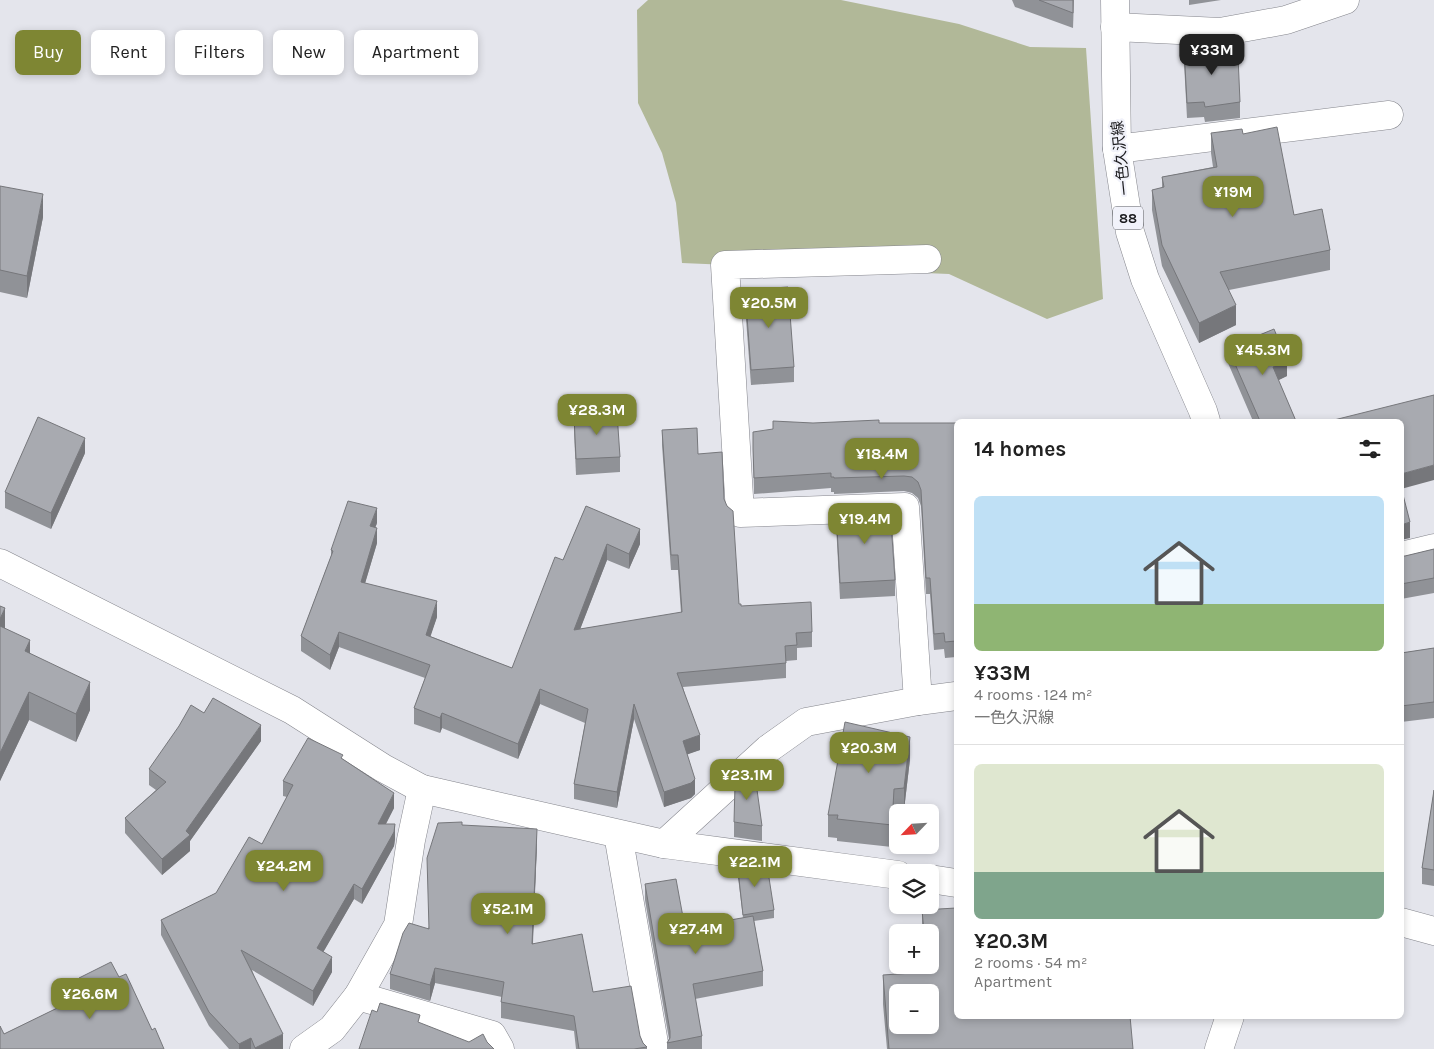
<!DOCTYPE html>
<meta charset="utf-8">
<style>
:root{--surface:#fff;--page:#f2f2f2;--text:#222;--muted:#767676;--line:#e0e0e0;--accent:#7e8633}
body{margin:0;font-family:Karla,"Noto Sans JP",sans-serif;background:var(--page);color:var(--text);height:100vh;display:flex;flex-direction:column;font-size:19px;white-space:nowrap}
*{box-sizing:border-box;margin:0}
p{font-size:16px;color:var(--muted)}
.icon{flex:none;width:28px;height:28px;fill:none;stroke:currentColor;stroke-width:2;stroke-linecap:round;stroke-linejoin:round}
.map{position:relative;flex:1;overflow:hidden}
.details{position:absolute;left:954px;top:419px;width:450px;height:600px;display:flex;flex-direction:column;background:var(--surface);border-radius:8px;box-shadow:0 2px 8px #0003}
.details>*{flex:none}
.banner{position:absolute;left:15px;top:30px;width:475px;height:45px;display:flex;gap:10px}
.needle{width:32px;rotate:245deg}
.buttons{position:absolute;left:889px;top:804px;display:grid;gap:10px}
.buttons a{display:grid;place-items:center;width:50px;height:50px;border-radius:8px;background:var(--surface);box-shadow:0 2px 8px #0003;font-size:25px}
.price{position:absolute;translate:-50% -42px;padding:0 11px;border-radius:10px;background:var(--accent);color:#fff;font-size:16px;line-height:32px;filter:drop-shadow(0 1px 2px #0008)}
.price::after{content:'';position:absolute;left:50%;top:30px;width:15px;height:11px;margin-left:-8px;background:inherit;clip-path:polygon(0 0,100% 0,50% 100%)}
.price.active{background:#222;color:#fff}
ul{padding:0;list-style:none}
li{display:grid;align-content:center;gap:10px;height:265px;padding:0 20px}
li+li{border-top:1px solid var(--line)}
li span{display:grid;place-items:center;height:155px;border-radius:8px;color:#555}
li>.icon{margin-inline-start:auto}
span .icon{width:90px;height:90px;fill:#fffc;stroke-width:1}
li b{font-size:21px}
h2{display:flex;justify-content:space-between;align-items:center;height:60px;padding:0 20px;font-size:21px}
.pill{padding:0 18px;border-radius:8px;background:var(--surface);box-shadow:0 2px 8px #0003;font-size:18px;line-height:45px}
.pill.active{background:var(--accent);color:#fff}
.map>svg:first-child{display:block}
.green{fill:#b1b898}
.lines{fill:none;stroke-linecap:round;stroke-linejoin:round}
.minor-casing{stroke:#84858c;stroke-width:29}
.major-casing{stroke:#84858c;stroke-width:29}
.minor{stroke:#fff;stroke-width:28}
.major{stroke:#fff;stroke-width:28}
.wall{fill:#909297}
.shaded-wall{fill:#76777b}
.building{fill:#a8aab0;stroke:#76777b;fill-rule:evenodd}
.labels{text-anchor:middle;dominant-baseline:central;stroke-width:4.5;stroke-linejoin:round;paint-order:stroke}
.shield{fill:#f1f2fa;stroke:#5b5c60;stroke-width:1}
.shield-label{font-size:14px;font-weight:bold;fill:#1b1b1e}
.street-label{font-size:15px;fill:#1b1b1e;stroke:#f1f2fa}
</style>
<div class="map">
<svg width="1434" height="1049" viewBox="0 0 1434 1049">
<rect width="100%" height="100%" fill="#e4e5ec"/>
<path class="green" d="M648 0H841L959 24 1030 47 1086 48 1103 299 1047 319 949 274 682 263 676 203 662 153 638 103 637 10Z"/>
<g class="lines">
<defs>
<g id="minor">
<path d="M1115 27 1220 32 1286 20 1345 0"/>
<path d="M1117 149 1389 115"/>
<path d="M1401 556 1434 548"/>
<path d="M0 563 292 710 383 768 422 789 664 844 898 875"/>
<path d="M918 701 905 507 740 513 725 265 927 259"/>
<path d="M618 834 655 1049"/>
<path d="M664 844 768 749 806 722 918 701 956 696"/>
<path d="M930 879 956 883"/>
<path d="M1401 922 1434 931"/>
<path d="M358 996 492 1035 500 1049"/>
<path d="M304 1049 332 1029 358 996 398 925 411 840 422 789"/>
</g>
<g id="major">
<path d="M1115 0 1117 149 1130 232 1145 279 1203 411 1206 421"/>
<path d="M1219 1049 1230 1016"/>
</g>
</defs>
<use href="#minor" class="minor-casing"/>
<use href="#major" class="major-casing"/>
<use href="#minor" class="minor"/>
<use href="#major" class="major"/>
</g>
<g class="wall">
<path d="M1012 0H1074L1073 28 1015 7Z"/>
<path d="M1189 0H1221L1189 5Z"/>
<path d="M1184 48 1230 56 1240 102V118L1205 122 1204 117 1187 118 1184 63Z"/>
<path d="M1211 133 1243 134 1294 215 1330 250V270L1229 290 1236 325 1199 343 1162 266 1152 210V190L1162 188V177L1213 167 1211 153Z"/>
<path d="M0 186 43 217 27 298 0 292Z"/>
<path d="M745 290 794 367V382L751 385 745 306Z"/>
<path d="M1228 348 1287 376 1278 380 1296 421H1253L1228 363Z"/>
<path d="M574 416 620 457V472L576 475 574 432Z"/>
<path d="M813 423H956V657L945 658 944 649 934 650 930 594H926L921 506 918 498 912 493 904 491 834 494V492H831V488L754 494 753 449Z"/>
<path d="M662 430 698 454 724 499 739 604 741 606 812 632V647L797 648V660L786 661V678L683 687 700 750 687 754 695 794 691 798 664 807 634 719 617 808 574 799V784L585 723 540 704 518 759 442 728 440 733 414 724V708L425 678 339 647 330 670 301 651V636L331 556V550L377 523 375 528 377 543 365 583 437 617 430 636 512 668 563 560 586 506 640 544 629 569 607 560 580 629 681 613 678 570H671L662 445Z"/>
<path d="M85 453 51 529 5 508V492Z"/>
<path d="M836 510 895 580V596L840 599 836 525Z"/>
<path d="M1434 549V593L1401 599V556H1405Z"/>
<path d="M0 606 5 629 90 710 76 742 29 720 0 781Z"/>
<path d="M1434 648V718L1401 722V653Z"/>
<path d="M204 713 261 741 190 841V851L162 875 125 833V818L156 790 149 785V769Z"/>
<path d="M343 759 394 808 386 824 395 839 394 846 362 904 354 899 323 952 332 972 313 1006 252 970 283 1049H229L209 1026 161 935V920L216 893 262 844 287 797 283 796V781Z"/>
<path d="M910 759 904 810 894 812 892 847 837 841V838L828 837V815Z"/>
<path d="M1434 790V886L1422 884V868Z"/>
<path d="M734 822 762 826V841L734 837Z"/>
<path d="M462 825 537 844 533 943 593 992 640 1036 643 1043 647 1047V1049H576L574 1031 501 1018V1002L502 997 435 983 430 1001 390 989V974L428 929Z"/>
<path d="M737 861 774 910V918L754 921 763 971V986L695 999 702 1036V1049H667V1043L669 1039 645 900V884L685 928 743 918 737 869Z"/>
<path d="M922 910 1133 1049H887L883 1004V975L925 972 924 965H930V932H922Z"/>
<path d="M119 977 152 1030 4 1034 80 997 79 994V978Z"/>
</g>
<g class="shaded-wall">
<path d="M43 194V217L27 298V276Z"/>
<path d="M1236 305V325L1199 343V323Z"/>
<path d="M1287 361V376L1273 383V367Z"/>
<path d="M85 438V453L51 529V513Z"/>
<path d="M1434 465V480L1401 489V474Z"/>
<path d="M377 508V523L370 541V526Z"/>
<path d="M1410 522V538L1401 540V525Z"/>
<path d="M377 528V543L361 597V582Z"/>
<path d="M640 529V544L629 569V554Z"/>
<path d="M607 544V560L574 645V630Z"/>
<path d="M437 601V617L426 650V635Z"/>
<path d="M5 608V636L0 647V619Z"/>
<path d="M339 632V647L330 670V655Z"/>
<path d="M30 640V669L25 651Z"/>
<path d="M90 682V710L76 742V714Z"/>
<path d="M540 689V704L518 759V744Z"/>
<path d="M29 692V720L0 781V753Z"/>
<path d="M634 704V719L617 808V792Z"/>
<path d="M442 713V728L440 733V718Z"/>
<path d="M261 725V741L190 841V851L162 875V859L186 831Z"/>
<path d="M700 735V750L683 756V741Z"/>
<path d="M910 737V759L904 810V788Z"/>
<path d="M695 779V794L691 798 664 807V792Z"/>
<path d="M894 789V812L892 847V825Z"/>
<path d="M394 793V808L378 839V824Z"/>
<path d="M395 824V839L394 846 362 904V889Z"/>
<path d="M537 829V844L532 959V944Z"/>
<path d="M354 884V899L317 963V948Z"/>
<path d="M332 957V972L313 1006V991Z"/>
<path d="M435 968V983L430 1001V985Z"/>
<path d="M283 1034V1049H255V1048Z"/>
<path d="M251 1038V1049H239V1044Z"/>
</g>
<g class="building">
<path d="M1039 0H1073V13Z"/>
<path d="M1229 45 1230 56H1238L1240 102 1205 107 1204 102 1187 103 1184 48Z"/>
<path d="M1277 127 1294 215 1322 209 1330 250 1220 272 1236 305 1199 323 1162 245 1152 190 1164 187 1162 177 1217 167 1211 133 1242 129 1243 134Z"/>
<path d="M0 186 43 194 27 276 0 270Z"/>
<path d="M788 287 794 367 751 370 745 290Z"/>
<path d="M1274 329 1287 361 1273 367 1296 421H1260L1228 348Z"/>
<path d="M1434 395V465L1401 474V421H1330Z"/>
<path d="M617 413 620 457 576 459 574 416Z"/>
<path d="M38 417 85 438 51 513 5 492Z"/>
<path d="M879 420V423H956V641L945 642 944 633 934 634 930 578H926L921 490 918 482 912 477 904 476 834 478V477H831V473L754 478 753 449V432L773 429V421L813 423Z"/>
<path d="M697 428 698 454 722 452 724 499 727 506 733 511 739 604H741V606L811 602 812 632 796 633 797 645 785 646 786 663 677 673 700 735 683 741 695 779 691 783 664 792 634 704 617 792 574 784 588 709 540 689 518 744 442 713 440 718 414 708 430 665 339 632 330 655 301 636 333 551 331 550 348 501 377 508 370 526 377 528 361 582 437 601 426 635 512 668 555 557 563 560 586 506 640 529 629 554 607 544 574 630 682 612 678 555H671L662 430Z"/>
<path d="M1401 487 1410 522 1401 525Z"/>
<path d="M890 508 895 580 840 583 836 510Z"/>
<path d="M1434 549V578L1401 584V556H1405Z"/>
<path d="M0 606 5 608 0 619Z"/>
<path d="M0 626 30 640 25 651 90 682 76 714 29 692 0 753Z"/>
<path d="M1434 648V702L1401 706V653Z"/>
<path d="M213 698 261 725 186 831 190 835 162 859 125 818 166 782 149 769 179 726 191 705 204 713Z"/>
<path d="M845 722 910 737 904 788 894 789 892 825 837 819 838 815H828Z"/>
<path d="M308 738 343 755 341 758 394 793 378 824H395L394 832 362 889 354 884 317 948 332 957 313 991 241 950 283 1034 255 1048 251 1038 239 1044 209 1012 161 920 216 893 249 837 262 844 293 785 283 781Z"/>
<path d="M754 768 762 826 734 822 735 785Z"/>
<path d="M1434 790V870L1422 868Z"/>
<path d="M462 822V825L537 829 532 944 582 934 593 992 631 986 640 1036 643 1043 647 1047 634 1049H579L574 1016 501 1002 504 982 435 968 430 985 390 974 403 933 409 923 429 929 427 858 438 823Z"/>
<path d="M737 861 767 865 774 910 743 915Z"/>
<path d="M676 879 685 928 753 916 763 971 693 984 702 1036 667 1043 670 1038V1031L645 884Z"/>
<path d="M956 908V1016H1130L1133 1049H889L883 975 927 972 926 965H930V932H924L922 910ZM898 992H930V1025H898Z"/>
<path d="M111 962 119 977 126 974 152 1030 155 1028 164 1049H0V1026L4 1034 86 994 79 978Z"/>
<path d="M380 1003 420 1015 418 1022 469 1042 483 1034 487 1042 494 1049H359L372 1010 377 1012Z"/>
</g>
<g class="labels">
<rect class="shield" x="1113" y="206.5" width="30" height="23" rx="4"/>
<g class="shield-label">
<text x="1128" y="218">88</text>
</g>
<g class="street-label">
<text transform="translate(1121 158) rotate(-96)">一色久沢線</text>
</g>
</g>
</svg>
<div class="buttons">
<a><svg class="needle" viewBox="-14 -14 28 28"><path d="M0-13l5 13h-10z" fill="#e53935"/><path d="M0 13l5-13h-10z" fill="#767676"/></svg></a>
<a><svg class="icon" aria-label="layers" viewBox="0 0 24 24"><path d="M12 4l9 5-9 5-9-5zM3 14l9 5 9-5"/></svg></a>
<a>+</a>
<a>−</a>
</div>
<b class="price active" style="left:1212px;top:76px">¥33M</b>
<b class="price" style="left:1233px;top:218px">¥19M</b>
<b class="price" style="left:769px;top:329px">¥20.5M</b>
<b class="price" style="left:1263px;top:376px">¥45.3M</b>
<b class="price" style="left:597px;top:436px">¥28.3M</b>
<b class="price" style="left:882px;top:480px">¥18.4M</b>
<b class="price" style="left:865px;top:545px">¥19.4M</b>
<b class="price" style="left:869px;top:774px">¥20.3M</b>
<b class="price" style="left:747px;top:801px">¥23.1M</b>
<b class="price" style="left:755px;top:888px">¥22.1M</b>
<b class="price" style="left:284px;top:892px">¥24.2M</b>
<b class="price" style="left:508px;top:935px">¥52.1M</b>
<b class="price" style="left:696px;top:955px">¥27.4M</b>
<b class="price" style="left:90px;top:1020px">¥26.6M</b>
<div class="banner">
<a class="pill active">Buy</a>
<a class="pill">Rent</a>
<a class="pill">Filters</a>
<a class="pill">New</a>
<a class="pill">Apartment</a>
</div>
<section class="details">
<h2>14 homes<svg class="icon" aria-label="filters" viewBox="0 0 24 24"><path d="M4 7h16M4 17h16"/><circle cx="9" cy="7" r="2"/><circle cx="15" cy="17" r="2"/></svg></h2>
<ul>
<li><span style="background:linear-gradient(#bfe0f5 70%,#8fb573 0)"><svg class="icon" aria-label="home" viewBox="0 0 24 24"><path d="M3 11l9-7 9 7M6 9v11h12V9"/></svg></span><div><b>¥33M</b><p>4 rooms · 124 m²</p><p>一色久沢線</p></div></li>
<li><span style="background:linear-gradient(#dfe7d0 70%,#7fa58c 0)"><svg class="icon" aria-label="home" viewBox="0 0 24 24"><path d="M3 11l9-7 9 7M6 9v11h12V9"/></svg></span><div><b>¥20.3M</b><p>2 rooms · 54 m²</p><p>Apartment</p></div></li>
</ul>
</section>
</div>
